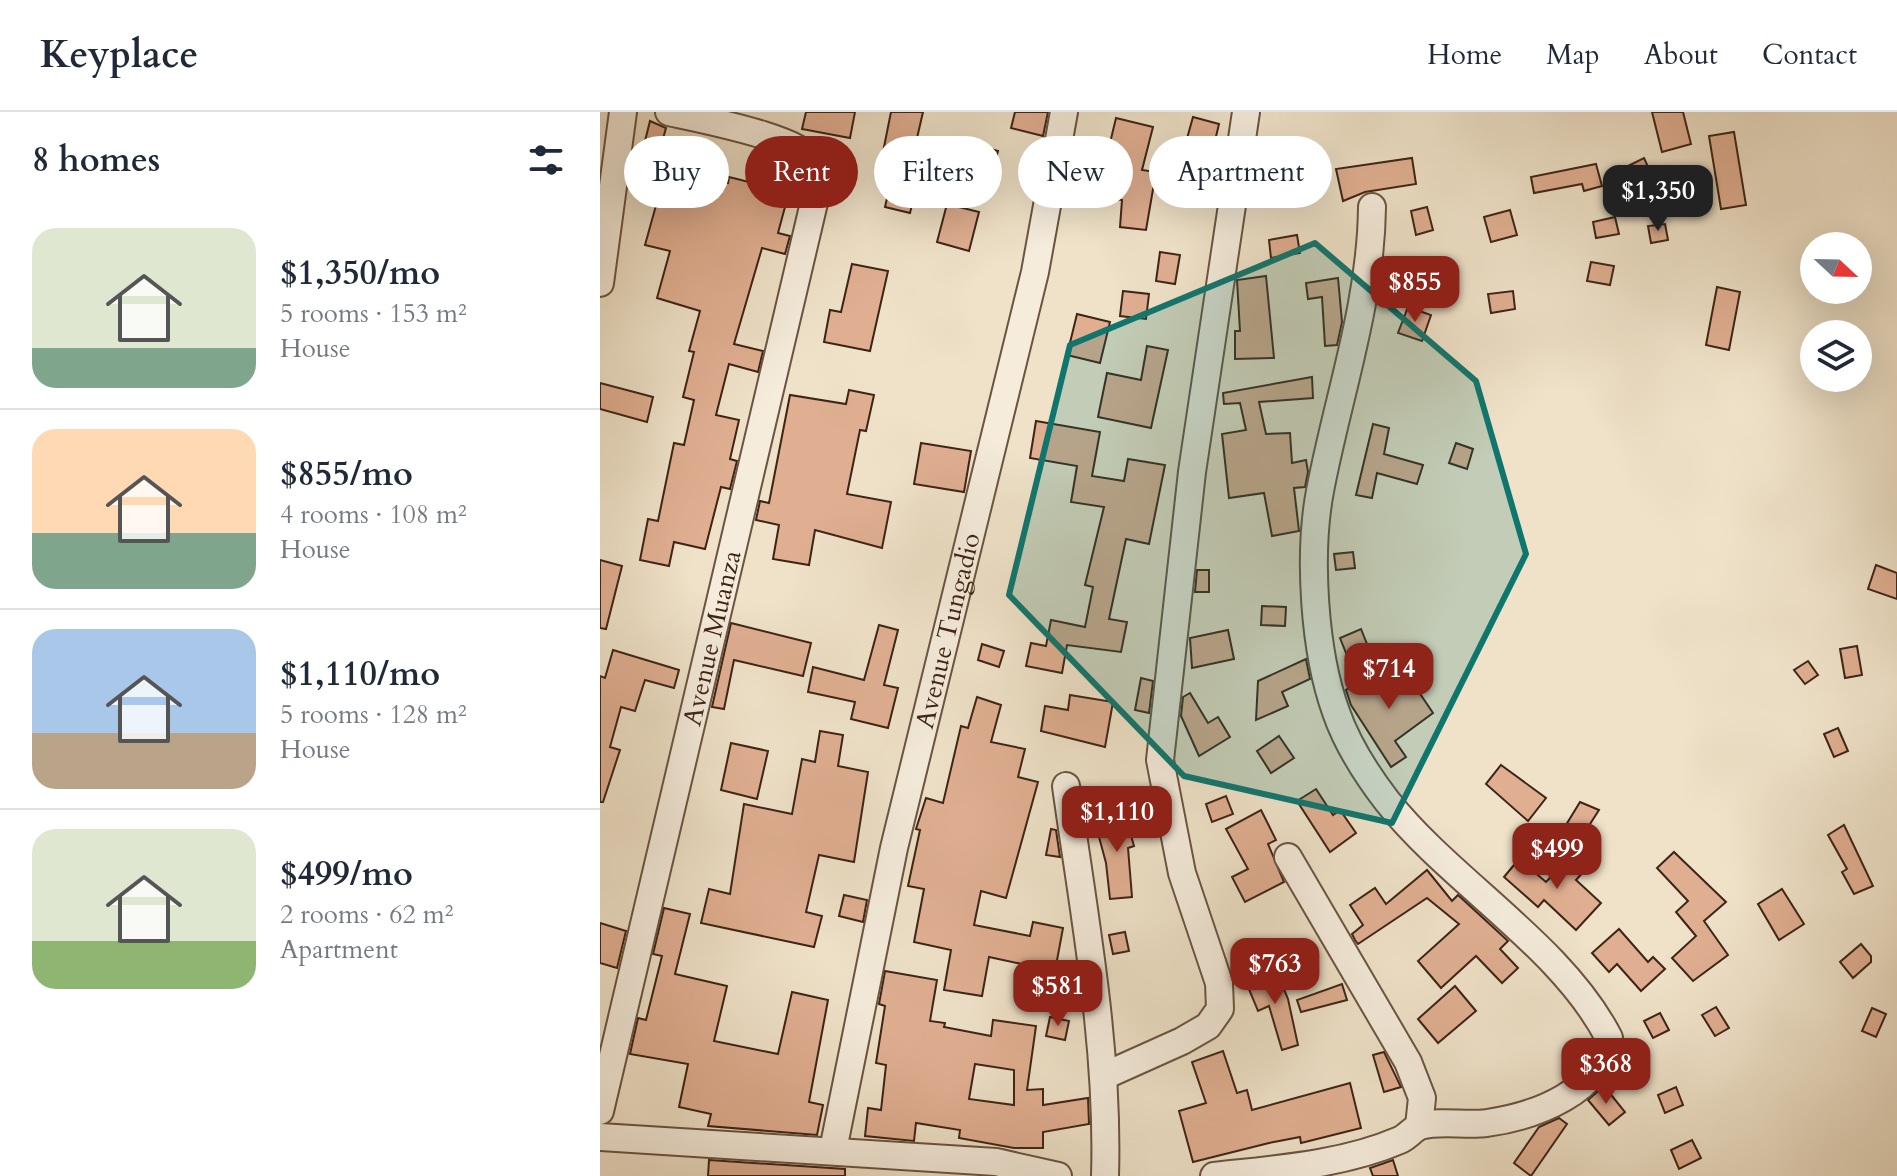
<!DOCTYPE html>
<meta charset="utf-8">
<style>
:root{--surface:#fff;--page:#f6f6f7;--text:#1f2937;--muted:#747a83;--line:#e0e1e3;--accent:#8f2418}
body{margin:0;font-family:Cardo,serif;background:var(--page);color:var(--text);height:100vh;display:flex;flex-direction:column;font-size:30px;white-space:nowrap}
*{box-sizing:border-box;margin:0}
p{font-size:26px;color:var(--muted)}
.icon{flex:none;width:44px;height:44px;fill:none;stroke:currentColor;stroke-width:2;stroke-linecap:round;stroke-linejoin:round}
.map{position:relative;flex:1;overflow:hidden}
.panel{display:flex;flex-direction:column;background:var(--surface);width:600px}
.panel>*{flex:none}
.hud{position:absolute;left:24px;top:24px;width:760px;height:72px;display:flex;gap:16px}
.needle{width:52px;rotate:112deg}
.tools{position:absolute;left:1200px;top:120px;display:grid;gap:16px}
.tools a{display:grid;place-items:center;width:72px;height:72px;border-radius:50%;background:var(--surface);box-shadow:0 8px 32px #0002;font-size:40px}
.price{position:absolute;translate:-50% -68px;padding:0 18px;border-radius:16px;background:var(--accent);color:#fff;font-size:26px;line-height:52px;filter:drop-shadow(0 2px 4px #0008)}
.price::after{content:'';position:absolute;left:50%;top:48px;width:24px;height:18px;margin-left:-12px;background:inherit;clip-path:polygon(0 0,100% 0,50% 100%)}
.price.current{background:#222;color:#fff}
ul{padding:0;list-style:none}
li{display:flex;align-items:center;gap:24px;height:200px;padding:0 32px}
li+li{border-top:2px solid var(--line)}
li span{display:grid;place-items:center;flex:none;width:224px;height:160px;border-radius:24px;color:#555}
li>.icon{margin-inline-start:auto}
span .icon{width:96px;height:96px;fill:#fffc;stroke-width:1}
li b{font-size:34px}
h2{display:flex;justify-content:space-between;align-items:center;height:96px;padding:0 32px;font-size:34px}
.chip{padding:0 28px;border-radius:36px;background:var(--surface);box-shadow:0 8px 32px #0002;font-size:28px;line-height:72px}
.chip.current{background:var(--accent);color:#fff}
header{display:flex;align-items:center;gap:48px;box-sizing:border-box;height:112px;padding:0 40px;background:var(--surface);border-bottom:2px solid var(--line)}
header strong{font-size:38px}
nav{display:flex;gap:44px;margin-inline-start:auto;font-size:28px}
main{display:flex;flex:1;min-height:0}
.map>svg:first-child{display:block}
.building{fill:#e0af92;stroke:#3d2415;stroke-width:2;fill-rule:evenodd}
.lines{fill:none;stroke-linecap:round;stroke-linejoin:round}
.minor-casing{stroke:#6a5442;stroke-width:30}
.minor{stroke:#f5ecdc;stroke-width:26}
.marked{fill:#0f766e;fill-opacity:0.2;stroke:#0f766e;stroke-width:6;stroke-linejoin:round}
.labels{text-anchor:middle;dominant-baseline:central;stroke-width:6;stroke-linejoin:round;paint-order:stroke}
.street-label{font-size:26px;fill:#3d2415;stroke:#f5ecdc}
</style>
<header>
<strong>Keyplace</strong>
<nav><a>Home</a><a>Map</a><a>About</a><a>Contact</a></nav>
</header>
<main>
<section class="panel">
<h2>8 homes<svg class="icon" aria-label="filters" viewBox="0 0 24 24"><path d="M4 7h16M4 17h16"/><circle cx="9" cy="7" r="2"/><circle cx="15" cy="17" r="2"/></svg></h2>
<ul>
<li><span style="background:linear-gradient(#dfe7d0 75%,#7fa58c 0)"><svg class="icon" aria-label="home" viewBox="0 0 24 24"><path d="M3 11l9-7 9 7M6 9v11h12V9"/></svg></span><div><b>$1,350/mo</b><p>5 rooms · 153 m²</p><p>House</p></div></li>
<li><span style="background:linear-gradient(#ffd9b3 65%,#7fa58c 0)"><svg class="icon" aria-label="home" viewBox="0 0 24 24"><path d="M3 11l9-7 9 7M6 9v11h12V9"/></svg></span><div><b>$855/mo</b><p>4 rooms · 108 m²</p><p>House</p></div></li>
<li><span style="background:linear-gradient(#a9c7e8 65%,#b9a48a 0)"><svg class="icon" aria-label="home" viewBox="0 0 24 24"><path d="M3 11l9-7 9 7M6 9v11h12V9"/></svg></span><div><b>$1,110/mo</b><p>5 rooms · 128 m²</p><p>House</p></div></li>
<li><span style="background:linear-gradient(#dfe7d0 70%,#8fb573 0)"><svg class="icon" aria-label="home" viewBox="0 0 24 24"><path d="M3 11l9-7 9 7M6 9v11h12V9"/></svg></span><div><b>$499/mo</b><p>2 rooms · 62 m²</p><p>Apartment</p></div></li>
</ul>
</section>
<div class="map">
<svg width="1297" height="1064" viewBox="0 0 1297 1064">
<rect width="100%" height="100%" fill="#efe2c9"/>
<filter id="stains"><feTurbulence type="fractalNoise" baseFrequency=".0025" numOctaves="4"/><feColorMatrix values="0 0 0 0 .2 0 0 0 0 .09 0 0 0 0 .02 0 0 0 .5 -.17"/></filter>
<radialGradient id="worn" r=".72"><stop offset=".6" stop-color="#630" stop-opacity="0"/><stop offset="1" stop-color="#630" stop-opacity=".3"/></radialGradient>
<g class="building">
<path d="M206 0H255L250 26 202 17Z"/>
<path d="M291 0H323L306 74 316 76 310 101 285 95 297 43 283 40Z"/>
<path d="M415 0H448L443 24 411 16Z"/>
<path d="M1052 0H1083L1091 32 1062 40Z"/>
<path d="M593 5 619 12 613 37 586 30Z"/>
<path d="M516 6 553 15 542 58 556 60 546 118 520 115 522 88 491 84 495 51 505 52Z"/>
<path d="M50 9 66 16 59 41 43 37Z"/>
<path d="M1134 20 1146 93 1121 97 1109 24Z"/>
<path d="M376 33 398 39 392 61 370 55Z"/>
<path d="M812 46 816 72 765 80 743 89 736 57Z"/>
<path d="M1044 46 1053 66 1038 74 1028 54Z"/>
<path d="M996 52 1002 74 984 79 982 72 934 81 931 65Z"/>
<path d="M67 54 128 71 129 65 189 80 178 121 190 124 185 142 162 136 134 232 163 239 158 260 129 252 116 303 139 308 130 347 137 349 130 377 121 375 105 437 74 430 69 454 40 448 48 407 58 409 74 331 84 333 94 288 83 285 94 240 89 239 100 199 57 186 70 139 45 133Z"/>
<path d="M702 54 704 71 685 73 683 57Z"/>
<path d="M347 92 379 100 369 139 337 130Z"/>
<path d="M827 95 833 118 816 123 811 99Z"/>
<path d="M910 98 917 123 891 130 884 105Z"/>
<path d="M1015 105 1019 122 996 126 993 110Z"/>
<path d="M1065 112 1068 128 1051 131 1048 114Z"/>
<path d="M697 123 700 141 671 146 669 128Z"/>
<path d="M560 140 580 143 575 172 556 169Z"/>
<path d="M991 150 1014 154 1010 173 987 169Z"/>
<path d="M252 152 288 159 270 239 224 230 230 198 241 200Z"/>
<path d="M666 164 674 246 635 247V219H640L637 168Z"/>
<path d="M738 166 742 210 737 233 725 234 722 185 708 187 706 171Z"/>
<path d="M1117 175 1140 180 1129 238 1106 233Z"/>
<path d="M523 179 549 182 546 207 520 204Z"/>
<path d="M913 179 915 197 891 201 888 182Z"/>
<path d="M808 195 831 203 822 229 798 221Z"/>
<path d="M477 202 510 210 500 251 467 243Z"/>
<path d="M547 234 568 238 551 316 498 305 507 261 541 268Z"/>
<path d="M712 265 713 286 659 290 666 322 690 321 692 351 706 348 708 360 705 375 694 376 699 419 672 424 664 381 629 386 622 322 646 318 640 291 624 292 623 281Z"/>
<path d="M0 271 53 285 47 310 0 297Z"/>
<path d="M249 278 274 283 266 319 260 318 247 382 291 390 282 436 215 418 209 453 173 447 179 413 156 408 160 389 169 391 190 283 246 292Z"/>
<path d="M436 309 500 320 492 364 524 369 528 347 565 353 549 432 526 427 509 507 527 510 521 540 467 533 462 561 426 554 431 531 446 534 451 508 485 515 493 475 485 473 504 395 471 390 477 354 430 346Z"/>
<path d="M773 312 789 316 784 342 823 353 817 372 777 361 772 386 756 383Z"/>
<path d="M321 331 371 339 364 380 314 372Z"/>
<path d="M856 331 873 337 867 357 849 351Z"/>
<path d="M753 440 755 456 736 458 734 442Z"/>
<path d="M0 448 22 454 6 517 0 516Z"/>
<path d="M1276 453 1297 461V487L1268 477Z"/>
<path d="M597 458H609V480H595Z"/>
<path d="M662 494 686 495 685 514 661 513Z"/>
<path d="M131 511 211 531 203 564 134 548 124 597 112 595Z"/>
<path d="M279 513 298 518 284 573 298 576 288 616 251 607 255 590 208 580 213 555 264 568Z"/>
<path d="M761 517 769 537 748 546 740 526Z"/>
<path d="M628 518 634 547 592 556 590 526Z"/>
<path d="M382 532 404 539 399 555 378 548Z"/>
<path d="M1257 534 1262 563 1245 566 1240 537Z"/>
<path d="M13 538 79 558 74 576 45 568 35 599 21 595 10 635 20 638 3 690H0V564L5 566Z"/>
<path d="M706 547 710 567 682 580 688 594 656 608 658 569Z"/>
<path d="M1208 549 1218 563 1205 572 1194 558Z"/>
<path d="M802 555 833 601 795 629 806 645 791 655 751 593 746 578 761 567 769 577Z"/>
<path d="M541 566 553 569 549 601 535 598Z"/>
<path d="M590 581 608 611 618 605 630 625 599 644 581 604 583 585Z"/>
<path d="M470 583 513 590 505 635 441 619 445 594 468 598Z"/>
<path d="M377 585 401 593 391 630 425 637 418 665 438 670 406 786 381 779 374 813 430 824 433 810 463 816 455 859 389 845 382 884 344 878 351 838 314 830 324 777 308 774 320 718 316 717 326 686 343 691 361 614 368 616Z"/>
<path d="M1238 616 1248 639 1234 645 1224 622Z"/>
<path d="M220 619 243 623 238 654 268 660 254 750 219 743 206 800 222 804 214 835 101 811 109 777 130 782 144 692 192 702 202 647 215 650Z"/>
<path d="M679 624 694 646 671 661 657 639Z"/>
<path d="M131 631 168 639 157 687 121 678Z"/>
<path d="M901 653 946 686 928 709 886 672Z"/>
<path d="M716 677 733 703 740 698 756 721 730 740 697 689Z"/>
<path d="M626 684 633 702 612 710 606 692Z"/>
<path d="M980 690 999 698 983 723 966 713Z"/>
<path d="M661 698 676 728 668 732 684 770 645 790 632 765 648 757 626 717Z"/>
<path d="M525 702 534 734 528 736 532 785 510 787 506 751 495 710Z"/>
<path d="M1244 713 1273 774 1254 782 1242 760 1247 757 1228 723Z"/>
<path d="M451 717 456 718 460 745 446 743Z"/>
<path d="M1074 740 1126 790 1104 809 1128 843 1093 869 1072 846 1096 824 1076 800 1088 789 1057 756Z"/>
<path d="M970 745 985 758 976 768 1001 791 976 818 944 788 938 795 904 765 919 747 946 770Z"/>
<path d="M827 758 852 789 858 783 908 829 900 837 918 856 902 871 876 844 841 876 818 849 859 812 827 786 758 832 755 828 752 822 763 813 750 793 775 776 786 792Z"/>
<path d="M1182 777 1204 812 1179 828 1158 792Z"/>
<path d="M244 783 267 788 263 810 239 804Z"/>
<path d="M64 796 90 802 75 862 127 874 114 929 178 942 192 880 228 888 209 990 223 993 217 1023 108 1014 111 1002 79 995 88 952 30 942 38 906 46 908 62 844 53 842Z"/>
<path d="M0 811 26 819 17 856 0 851Z"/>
<path d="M1019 817 1048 850 1053 845 1065 857 1041 879 1017 852 1009 860 992 841Z"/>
<path d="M525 820 529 839 513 842 509 823Z"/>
<path d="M1261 832 1271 844V850L1253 866 1240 850Z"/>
<path d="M676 858 688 887 698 933 682 938 669 894 658 899 646 870Z"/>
<path d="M285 859 337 868 330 909 345 911 344 915 391 924 393 908 436 914 427 978 443 977V993L488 986 489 1012 443 1020V1036H414L359 1026 360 1018 316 1011 314 1029 265 1024 268 996 281 998 286 953 276 951 285 894 279 892ZM375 952 414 958V993L369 987Z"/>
<path d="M742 872 747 888 701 900 697 888Z"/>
<path d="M855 874 876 899 838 931 818 907Z"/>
<path d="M1116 895 1129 916 1115 924 1102 903Z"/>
<path d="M1272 896 1286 902 1276 925 1262 919Z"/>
<path d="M1060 901 1069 918 1053 926 1044 909Z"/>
<path d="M450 905 469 909 465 928 446 924Z"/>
<path d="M623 939 637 981 647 978 652 998 750 971 761 1016 701 1031 700 1025 669 1031 593 1050 579 999 606 991 592 950Z"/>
<path d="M784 940 801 975 784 980 773 943Z"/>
<path d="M1004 974 1025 1000 1009 1013 988 988Z"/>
<path d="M1076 975 1083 993 1065 1001 1058 983Z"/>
<path d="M959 1006 967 1012 931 1064 914 1051 939 1015Z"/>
<path d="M1092 1028 1101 1046 1079 1057 1071 1038Z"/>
<path d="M109 1048 245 1057V1064H108Z"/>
<path d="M793 1048 798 1064H773L770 1056Z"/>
</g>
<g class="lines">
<defs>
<g id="minor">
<path d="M0 171 23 0"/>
<path d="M466 674C484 804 509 933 505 1064"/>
<path d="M688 745 808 950 822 986 819 1014"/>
<path d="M504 964 582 929 608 914 620 897 619 871 582 761 560 648 592 360 646 0"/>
<path id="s1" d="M0 999 217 78C217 71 219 60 216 53 206 26 98 7 69 0"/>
<path d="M0 1025 396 1050 458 1064"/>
<path id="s2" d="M233 1038 294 736 435 160 464 0"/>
<path d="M614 1064C676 1057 742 1053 800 1028 807 1025 813 1017 820 1014 840 1008 866 1014 887 1011 936 1004 1001 980 1009 926 962 834 851 770 787 689 767 663 747 632 736 600 714 539 708 443 720 379 738 284 771 193 772 95"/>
</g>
</defs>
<use href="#minor" class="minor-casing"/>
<use href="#minor" class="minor"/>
</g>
<path class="marked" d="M715 131 876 269 926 442 792 711 584 664 409 483 470 233Z"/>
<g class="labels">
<g class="street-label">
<text stroke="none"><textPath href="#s2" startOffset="532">Avenue Tungadio</textPath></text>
<text stroke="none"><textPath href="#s1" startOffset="486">Avenue Muanza</textPath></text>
</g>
</g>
<rect width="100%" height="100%" filter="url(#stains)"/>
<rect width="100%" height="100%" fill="url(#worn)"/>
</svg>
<div class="tools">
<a><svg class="needle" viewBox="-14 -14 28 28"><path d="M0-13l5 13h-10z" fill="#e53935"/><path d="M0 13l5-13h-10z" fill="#747a83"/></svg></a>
<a><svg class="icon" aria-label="layers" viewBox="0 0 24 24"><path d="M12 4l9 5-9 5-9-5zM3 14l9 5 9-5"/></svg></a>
</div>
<b class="price current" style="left:1058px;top:121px">$1,350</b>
<b class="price" style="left:815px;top:212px">$855</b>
<b class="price" style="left:789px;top:599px">$714</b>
<b class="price" style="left:517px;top:742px">$1,110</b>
<b class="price" style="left:957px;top:779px">$499</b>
<b class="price" style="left:675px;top:894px">$763</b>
<b class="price" style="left:458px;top:916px">$581</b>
<b class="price" style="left:1006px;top:994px">$368</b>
<div class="hud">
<a class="chip">Buy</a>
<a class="chip current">Rent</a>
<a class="chip">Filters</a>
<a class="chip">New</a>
<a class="chip">Apartment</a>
</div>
</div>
</main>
